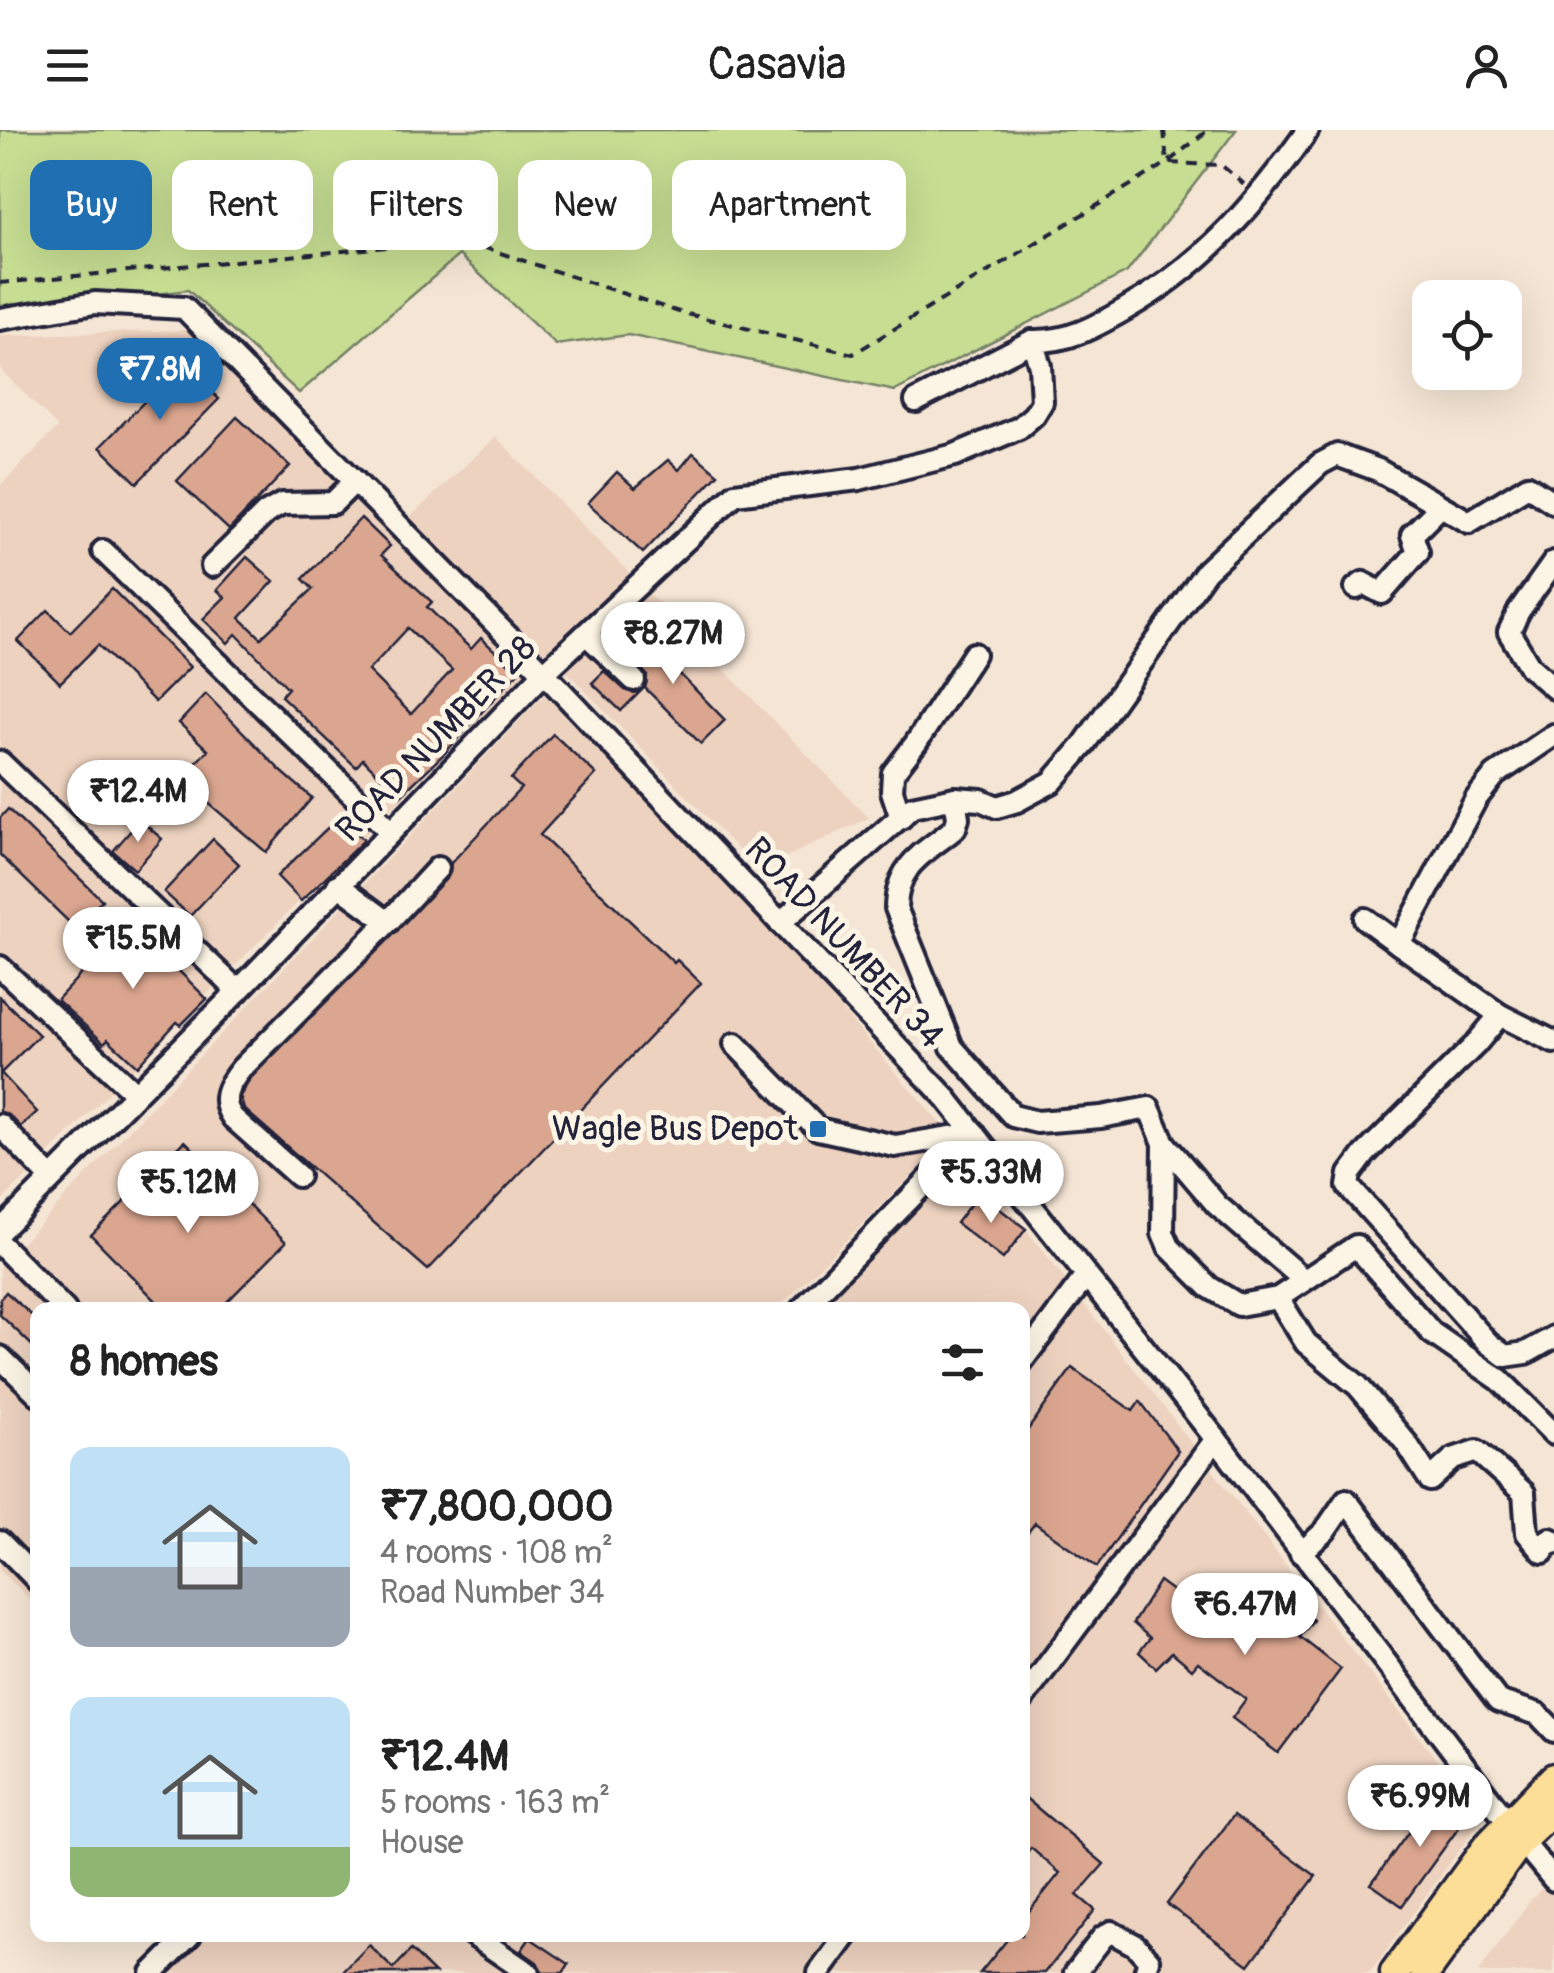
<!DOCTYPE html>
<meta charset="utf-8">
<style>
:root{--surface:#fff;--page:#f2f2f2;--text:#222;--muted:#767676;--accent:#1f6fb2}
body{margin:0;font-family:Pangolin,sans-serif;background:var(--page);color:var(--text);height:100vh;display:flex;flex-direction:column;font-size:38px;white-space:nowrap}
*{box-sizing:border-box;margin:0}
p{font-size:32px;color:var(--muted)}
.icon{flex:none;width:55px;height:55px;fill:none;stroke:currentColor;stroke-width:2;stroke-linecap:round;stroke-linejoin:round}
.map{position:relative;flex:1;overflow:hidden}
.panel{position:absolute;left:30px;top:1172px;width:1000px;height:640px;display:flex;flex-direction:column;background:var(--surface);border-radius:20px;box-shadow:0 10px 40px #0002}
.panel>*{flex:none}
.banner{position:absolute;left:30px;top:30px;width:1000px;height:90px;display:flex;gap:20px}
.controls{position:absolute;left:1412px;top:150px;display:grid;gap:20px}
.controls a{display:grid;place-items:center;width:110px;height:110px;border-radius:20px;background:var(--surface);box-shadow:0 10px 40px #0002;font-size:50px}
.price{position:absolute;translate:-50% -85px;padding:0 22px;border-radius:35px;background:#fff;color:#222;font-size:32px;line-height:65px;filter:drop-shadow(0 2px 5px #0008)}
.price::after{content:'';position:absolute;left:50%;top:60px;width:30px;height:22px;margin-left:-15px;background:inherit;clip-path:polygon(0 0,100% 0,50% 100%)}
.price.current{background:var(--accent);color:#fff}
ul{padding:0;list-style:none}
li{display:flex;align-items:center;gap:30px;height:250px;padding:0 40px}
li span{display:grid;place-items:center;flex:none;width:280px;height:200px;border-radius:20px;color:#555}
li>.icon{margin-inline-start:auto}
span .icon{width:120px;height:120px;fill:#fffc;stroke-width:1}
li b{font-size:42px}
h2{display:flex;justify-content:space-between;align-items:center;height:120px;padding:0 40px;font-size:42px}
.chip{padding:0 35px;border-radius:20px;background:var(--surface);box-shadow:0 10px 40px #0002;font-size:35px;line-height:90px}
.chip.current{background:var(--accent);color:#fff}
header{display:flex;justify-content:space-between;align-items:center;height:130px;padding:0 40px;background:var(--surface);font-size:45px;font-weight:600}
.map>svg:first-child{display:block}
.built{fill:#edd2bf}
.green{fill:#c6dd92;stroke:#748066;stroke-width:2.5}
.building{fill:#dba68f;stroke:#22223b;stroke-width:2.5;fill-rule:evenodd}
.lines{fill:none;stroke-linecap:round;stroke-linejoin:round}
.minor-casing{stroke:#22223b;stroke-width:28}
.major-casing{stroke:#22223b;stroke-width:35}
.path{stroke:#22223b;stroke-width:4;stroke-dasharray:10 8;stroke-linecap:butt}
.minor{stroke:#fcf5e5;stroke-width:20}
.major{stroke:#fdde96;stroke-width:28}
.poi-dot{fill:#1f6fb2;stroke:#fcf5e5;stroke-width:4}
.labels{text-anchor:middle;dominant-baseline:central;stroke-width:10;stroke-linejoin:round;paint-order:stroke}
.street-label{font-size:35px;fill:#22223b;stroke:#fcf5e5}
.poi-label{font-size:35px;fill:#22223b;stroke:#fcf5e5;text-anchor:end}
</style>
<header><svg class="icon" aria-label="menu" viewBox="0 0 24 24"><path d="M4 6h16M4 12h16M4 18h16"/></svg>Casavia<svg class="icon" aria-label="person" viewBox="0 0 24 24"><circle cx="12" cy="8" r="4"/><path d="M4 21q1-7 8-7t8 7"/></svg></header>
<div class="map">
<svg width="1554" height="1843" viewBox="0 0 1554 1843">
<rect width="100%" height="100%" fill="#f5e5d4"/>
<filter id="ink" filterUnits="userSpaceOnUse"><feTurbulence type="fractalNoise" baseFrequency=".01" numOctaves="2"/><feDisplacementMap in="SourceGraphic" scale="20" xChannelSelector="R" yChannelSelector="G"/><feConvolveMatrix kernelMatrix="1 2 1 2 8 2 1 2 1" color-interpolation-filters="sRGB"/></filter>
<g filter="url(#ink)">
<g class="built">
<path d="M215 199 410 387 496 307 869 688 758 740 547 521 0 1073V356L58 297 0 239V206Z"/>
<path d="M544 565 772 800 951 1006 776 1180H38L37 1476 0 1440V1136Z"/>
<path d="M971 1028 1470 1673 1478 1694 1370 1843H148L186 1805H1022V1180H817Z"/>
<path d="M1554 1746V1843H1478L1529 1772Z"/>
</g>
<path class="green" d="M0 0H1236L1127 142 895 261 628 205 556 215 459 125 299 263 188 160 0 184Z"/>
<g class="building">
<path d="M182 233 219 269 137 353 100 317Z"/>
<path d="M237 287 290 336 229 400 177 351Z"/>
<path d="M693 323 718 344 643 423 588 373 617 342 635 358 668 330 679 340Z"/>
<path d="M361 388 390 416 381 425 432 472 427 477 471 519 481 508 518 542 445 623 400 666 363 629 356 637 281 566 288 558 236 504 228 513 203 489 225 467 217 460 247 427 274 451 240 488 261 508 313 459 303 449ZM408 498 452 540 411 584 368 541Z"/>
<path d="M112 459 190 537 155 572 98 515 60 553 18 511 48 480 70 502Z"/>
<path d="M647 497 675 524 668 532 725 590 701 614 645 558 647 545 624 521Z"/>
<path d="M604 541 625 560 640 562 621 581 592 553Z"/>
<path d="M206 564 280 640 312 668 266 722 180 649 208 620 179 593Z"/>
<path d="M553 604 596 644 540 705 674 833 677 830 701 853 428 1140 244 979 240 966 251 948 448 747 451 733 521 658 511 649Z"/>
<path d="M8 679 102 770 75 798 0 725V688Z"/>
<path d="M340 686 364 710 301 771 277 746Z"/>
<path d="M140 690 162 709 135 740 113 721Z"/>
<path d="M213 709 239 734 190 786 164 762Z"/>
<path d="M137 783 184 828 175 837 207 869 181 895 177 892 137 936 108 909 104 913 57 870Z"/>
<path d="M0 867 39 905 1 943 37 982 21 997 9 985 0 982Z"/>
<path d="M185 1011 286 1112 219 1180H165L91 1105Z"/>
<path d="M979 1063 1026 1099 1003 1129 956 1093Z"/>
<path d="M6 1162 38 1191V1221L0 1185V1169Z"/>
<path d="M1072 1238 1133 1281 1140 1271 1178 1321 1097 1437 1035 1393 1022 1410V1308Z"/>
<path d="M1159 1451 1232 1504 1269 1456 1313 1490 1300 1507 1341 1539 1278 1623 1232 1588 1246 1569 1198 1532 1192 1539 1172 1522 1156 1538 1139 1522 1150 1508 1133 1493Z"/>
<path d="M1437 1663 1468 1685 1402 1776 1371 1754Z"/>
<path d="M1022 1665 1104 1734 1077 1765 1095 1780 1045 1843H980L1011 1805H1022V1790L1060 1743 1031 1718 1022 1730Z"/>
<path d="M1234 1685 1316 1746 1249 1835 1167 1774Z"/>
<path d="M530 1808 569 1834 563 1843H543L537 1832 521 1821Z"/>
<path d="M369 1815 393 1839 411 1820 435 1843H342Z"/>
</g>
<g class="lines">
<defs>
<g id="minor">
<path d="M0 189 95 173 184 178 544 543 946 968 1216 1309 1508 1693"/>
<path d="M916 271 1032 211"/>
<path d="M103 421 390 701"/>
<path d="M1554 432 1519 481 1509 502 1530 537 1554 558"/>
<path d="M212 436 266 383 282 374 333 373 355 351"/>
<path d="M1356 458 1363 453 1382 463 1418 422 1412 405 1440 377"/>
<path d="M586 504 634 550"/>
<path d="M1554 605 1495 645 1476 669 1399 814 1500 885 1554 912"/>
<path d="M0 632 238 861"/>
<path d="M955 668 958 688 955 698C924 724 897 733 896 778L952 917 1013 986 1037 992 1101 987 1149 978 1164 1013 1163 1103 1169 1117 1209 1157 1239 1175 1278 1168 1356 1116 1432 1203 1500 1250 1554 1304"/>
<path d="M901 688 892 661 893 643 916 613 974 524"/>
<path d="M338 755 388 792 438 738"/>
<path d="M1365 789 1399 814"/>
<path d="M780 793 912 677 955 668 981 670 997 677 1017 671 1052 652 1082 617 1206 441 1320 334 1337 325 1378 340 1469 392 1528 356 1554 373"/>
<path d="M0 837 135 963"/>
<path d="M1500 885 1475 915 1365 1024 1350 1044 1348 1056 1488 1213 1505 1226 1526 1223 1554 1207"/>
<path d="M735 914 818 999 895 1016 974 1003"/>
<path d="M0 995 51 1048"/>
<path d="M1164 1013 1217 1075 1304 1150"/>
<path d="M298 1046 233 988C219 970 228 955 241 939L388 792"/>
<path d="M0 1101 238 861 544 543 735 364 859 349 955 325 1019 298 1034 285 1042 272 1040 236 1032 211C1067 212 1093 198 1124 180 1205 134 1255 75 1308 0"/>
<path d="M0 1114 65 1180"/>
<path d="M1278 1168 1306 1213 1358 1256 1407 1314 1430 1350 1453 1329 1477 1321 1524 1363 1527 1403 1543 1422 1550 1409 1554 1413"/>
<path d="M801 1180 974 1003"/>
<path d="M0 1227 38 1264"/>
<path d="M1022 1231 1086 1146"/>
<path d="M0 1412 38 1451"/>
<path d="M1301 1423 1325 1401 1346 1370 1498 1571 1538 1584 1554 1601"/>
<path d="M1022 1570 1216 1309"/>
<path d="M1521 1710 1554 1750"/>
<path d="M473 1805 528 1843"/>
<path d="M152 1843 190 1805"/>
<path d="M819 1843 847 1805"/>
<path d="M1075 1843 1103 1807 1111 1802 1135 1815 1149 1830 1145 1843"/>
</g>
<g id="major">
<path d="M1395 1843 1487 1717 1554 1648"/>
<path d="M1425 1843 1521 1710 1554 1679"/>
</g>
</defs>
<use href="#minor" class="minor-casing"/>
<use href="#major" class="major-casing"/>
<g class="path">
<path d="M1164 0 1167 33 1221 35 1244 54"/>
<path d="M0 153 461 110 679 182 853 224 1167 33 1208 0"/>
</g>
<use href="#minor" class="minor"/>
<use href="#major" class="major"/>
</g>
</g>
<rect class="poi-dot" x="808" y="989" width="20" height="20" rx="5"/>
<g class="labels">
<g class="street-label">
<text transform="translate(436 609) rotate(-46)">ROAD NUMBER 28</text>
<text transform="translate(844 813) rotate(47)">ROAD NUMBER 34</text>
</g>
<g class="poi-label">
<text x="798" y="999">Wagle Bus Depot</text>
</g>
</g>
</svg>
<div class="controls">
<a><svg class="icon" aria-label="locate" viewBox="0 0 24 24"><circle cx="12" cy="12" r="6"/><path d="M12 2v4M12 18v4M2 12h4M18 12h4"/></svg></a>
</div>
<b class="price current" style="left:160px;top:293px">₹7.8M</b>
<b class="price" style="left:673px;top:557px">₹8.27M</b>
<b class="price" style="left:138px;top:715px">₹12.4M</b>
<b class="price" style="left:133px;top:862px">₹15.5M</b>
<b class="price" style="left:991px;top:1096px">₹5.33M</b>
<b class="price" style="left:188px;top:1106px">₹5.12M</b>
<b class="price" style="left:1245px;top:1528px">₹6.47M</b>
<b class="price" style="left:1420px;top:1720px">₹6.99M</b>
<div class="banner">
<a class="chip current">Buy</a>
<a class="chip">Rent</a>
<a class="chip">Filters</a>
<a class="chip">New</a>
<a class="chip">Apartment</a>
</div>
<section class="panel">
<h2>8 homes<svg class="icon" aria-label="filters" viewBox="0 0 24 24"><path d="M4 7h16M4 17h16"/><circle cx="9" cy="7" r="2"/><circle cx="15" cy="17" r="2"/></svg></h2>
<ul>
<li><span style="background:linear-gradient(#bfe0f5 60%,#9aa5b1 0)"><svg class="icon" aria-label="home" viewBox="0 0 24 24"><path d="M3 11l9-7 9 7M6 9v11h12V9"/></svg></span><div><b>₹7,800,000</b><p>4 rooms · 108 m²</p><p>Road Number 34</p></div></li>
<li><span style="background:linear-gradient(#bfe0f5 75%,#8fb573 0)"><svg class="icon" aria-label="home" viewBox="0 0 24 24"><path d="M3 11l9-7 9 7M6 9v11h12V9"/></svg></span><div><b>₹12.4M</b><p>5 rooms · 163 m²</p><p>House</p></div></li>
</ul>
</section>
</div>
